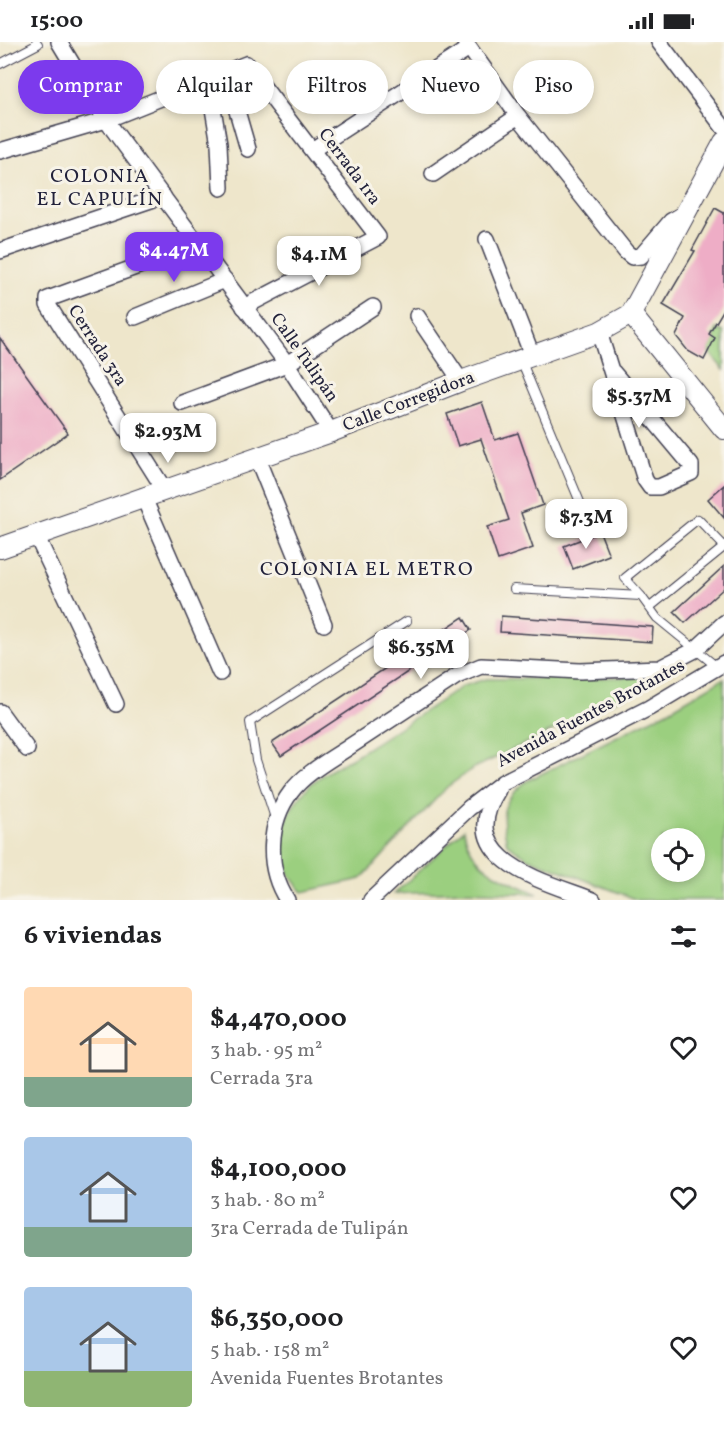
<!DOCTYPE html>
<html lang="es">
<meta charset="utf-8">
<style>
:root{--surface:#fff;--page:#f6f6f6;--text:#202124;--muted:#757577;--accent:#7c3aed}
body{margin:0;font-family:Vollkorn,serif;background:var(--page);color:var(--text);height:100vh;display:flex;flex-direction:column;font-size:22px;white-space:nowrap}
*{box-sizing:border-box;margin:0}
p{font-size:20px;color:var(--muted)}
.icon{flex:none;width:33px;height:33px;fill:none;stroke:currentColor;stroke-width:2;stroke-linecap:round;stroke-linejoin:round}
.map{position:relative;height:858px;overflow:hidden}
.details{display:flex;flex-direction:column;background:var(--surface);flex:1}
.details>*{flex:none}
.hud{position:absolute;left:18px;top:18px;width:688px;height:54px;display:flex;gap:12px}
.fabs{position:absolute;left:651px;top:786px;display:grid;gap:12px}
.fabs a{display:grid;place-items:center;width:54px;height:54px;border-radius:50%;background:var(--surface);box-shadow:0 3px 9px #0003;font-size:30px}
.price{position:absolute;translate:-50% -51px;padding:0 14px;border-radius:12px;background:#fff;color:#222;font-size:20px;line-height:39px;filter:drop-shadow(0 2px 3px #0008)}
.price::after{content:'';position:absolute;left:50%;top:36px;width:18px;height:14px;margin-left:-9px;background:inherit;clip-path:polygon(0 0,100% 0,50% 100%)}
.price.selected{background:var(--accent);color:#fff}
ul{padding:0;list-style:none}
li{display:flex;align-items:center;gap:18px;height:150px;padding:0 24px}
li span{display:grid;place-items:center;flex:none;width:168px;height:120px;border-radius:6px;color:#555}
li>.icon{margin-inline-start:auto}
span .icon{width:72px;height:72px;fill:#fffc;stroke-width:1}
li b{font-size:26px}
h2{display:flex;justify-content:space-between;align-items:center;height:72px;padding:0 24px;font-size:26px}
.tag{padding:0 21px;border-radius:27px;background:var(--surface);box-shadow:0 3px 9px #0003;font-size:21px;line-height:54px}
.tag.selected{background:var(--accent);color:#fff}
.status{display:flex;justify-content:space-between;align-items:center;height:42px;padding:0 30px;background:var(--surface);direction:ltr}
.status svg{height:16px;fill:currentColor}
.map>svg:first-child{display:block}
.green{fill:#9bcf7f;stroke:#5e785d;stroke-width:1.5;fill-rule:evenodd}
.building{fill:#eeadc6}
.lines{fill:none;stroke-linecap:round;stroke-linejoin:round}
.service-casing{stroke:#413f51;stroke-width:10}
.minor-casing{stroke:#413f51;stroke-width:18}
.tertiary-casing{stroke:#413f51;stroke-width:22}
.service{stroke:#fff;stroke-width:8}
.minor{stroke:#fff;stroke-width:15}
.tertiary{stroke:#fff;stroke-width:20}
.labels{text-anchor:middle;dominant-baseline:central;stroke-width:6;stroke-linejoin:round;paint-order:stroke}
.street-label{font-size:18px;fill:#22223b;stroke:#f7f3e8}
.neighbourhood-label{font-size:20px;letter-spacing:1.5px;fill:#22223b;stroke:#f7f3e8}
</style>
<div class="status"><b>15:00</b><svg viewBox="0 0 49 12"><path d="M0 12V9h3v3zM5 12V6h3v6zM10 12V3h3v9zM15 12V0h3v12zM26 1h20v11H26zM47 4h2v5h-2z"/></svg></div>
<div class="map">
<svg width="724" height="858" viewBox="0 0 724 858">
<rect width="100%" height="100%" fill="#f7f3e8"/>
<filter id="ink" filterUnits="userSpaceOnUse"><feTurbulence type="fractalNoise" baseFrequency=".0167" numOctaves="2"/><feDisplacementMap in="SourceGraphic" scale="12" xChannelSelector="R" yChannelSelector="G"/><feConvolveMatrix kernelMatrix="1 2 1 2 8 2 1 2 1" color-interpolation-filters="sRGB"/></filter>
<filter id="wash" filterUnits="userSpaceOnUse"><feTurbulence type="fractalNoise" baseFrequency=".008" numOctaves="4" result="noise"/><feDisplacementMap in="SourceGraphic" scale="24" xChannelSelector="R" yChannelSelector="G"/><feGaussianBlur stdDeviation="1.35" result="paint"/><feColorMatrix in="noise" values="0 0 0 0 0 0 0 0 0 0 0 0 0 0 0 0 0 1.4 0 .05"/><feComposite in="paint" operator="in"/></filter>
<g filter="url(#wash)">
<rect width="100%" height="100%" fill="#eee6cb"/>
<g class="green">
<path d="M717 287 724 290V328L708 309Z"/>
<path d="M650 635 653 641 474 726 447 745 361 837 303 850C270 817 279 775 309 744 321 732 340 723 355 714 391 691 427 668 463 644L486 637Z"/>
<path d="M724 636V858H638L528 816 507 802C501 771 500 762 525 740L668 669ZM662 796H694V830H662Z"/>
<path d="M464 787C471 828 504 837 538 852L463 849 394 852Z"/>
</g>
<g id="blocks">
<g class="building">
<path d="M715 166 724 171V267L709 292 715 296 704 318 688 309 676 294 685 276 663 263 695 209 692 208Z"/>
<path d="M0 296 68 391 0 438Z"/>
<path d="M482 360 495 398 518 391 543 463 521 471 533 506 498 518 487 485 509 478 494 435 481 397 458 404 447 372Z"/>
<path d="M724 443V476L708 457Z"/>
<path d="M600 490 609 513 573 527 564 504Z"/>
<path d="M724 524V546L685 581 674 570Z"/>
<path d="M501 574 653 585 652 600 500 590Z"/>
<path d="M463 575 471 588 281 714 272 701Z"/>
</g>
</g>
</g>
<g filter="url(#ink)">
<use href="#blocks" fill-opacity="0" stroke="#413f51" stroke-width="1.5"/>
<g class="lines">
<defs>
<g id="service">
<path d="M0 22 38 2 36 0"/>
<path d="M521 318 587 477"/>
<path d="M514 547 641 554 657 576 717 625"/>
<path d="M641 554 625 536 698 477 724 504"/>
<path d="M650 565 724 505"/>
<path d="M275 776 256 718 250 680 407 579"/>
</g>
<g id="minor">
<path d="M59 0 106 78 287 322 331 390"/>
<path d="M465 0 518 74 626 210 632 215 641 214 671 179 683 172"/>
<path d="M659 0 724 86"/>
<path d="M226 31 248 107"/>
<path d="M208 37 219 102 221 146"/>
<path d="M312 108 469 6"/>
<path d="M0 109 106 78 246 22 378 195 244 265"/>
<path d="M433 132 518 74"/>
<path d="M487 197 532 313"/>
<path d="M0 209 163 154"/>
<path d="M417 274 461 339"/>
<path d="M135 275 225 238"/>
<path d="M599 290 645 438 650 445H659L691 431V423L613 330"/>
<path d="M182 361 287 322 373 265"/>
<path d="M257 416 324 582"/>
<path d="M164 447 48 263V257L199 202"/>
<path d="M143 454 220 631"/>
<path d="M36 493 116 662"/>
<path d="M0 670 27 707"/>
<path d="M498 748C453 819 545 839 593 858"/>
<path d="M287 858C266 826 268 780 291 750 305 731 330 718 349 705 385 681 421 658 457 634L481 624 580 629 660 626 695 608 724 581"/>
<path d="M371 858 469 766 503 740 649 666 724 621"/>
</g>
<g id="tertiary">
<path d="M631 272 724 387"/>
<path d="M0 506 331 390 461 339 599 290 631 272 724 100"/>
</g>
</defs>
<use href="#service" class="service-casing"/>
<use href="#minor" class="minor-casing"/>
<use href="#tertiary" class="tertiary-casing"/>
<use href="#service" class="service"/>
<use href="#minor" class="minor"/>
<use href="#tertiary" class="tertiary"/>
</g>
</g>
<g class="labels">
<g class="street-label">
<text transform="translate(349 125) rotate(53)">Cerrada 1ra</text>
<text transform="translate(97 304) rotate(57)">Cerrada 3ra</text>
<text transform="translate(304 316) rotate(55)">Calle Tulipán</text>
<text transform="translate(409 360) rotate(-21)">Calle Corregidora</text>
<text transform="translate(591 672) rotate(-28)">Avenida Fuentes Brotantes</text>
</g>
<g class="neighbourhood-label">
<text x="100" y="135">COLONIA<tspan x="100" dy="23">EL CAPULÍN</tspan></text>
<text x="367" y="528">COLONIA EL METRO</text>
</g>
</g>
</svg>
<div class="fabs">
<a><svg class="icon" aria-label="locate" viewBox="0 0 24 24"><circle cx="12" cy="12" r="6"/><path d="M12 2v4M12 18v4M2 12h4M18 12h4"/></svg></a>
</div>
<b class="price selected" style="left:174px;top:241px">$4.47M</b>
<b class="price" style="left:319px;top:245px">$4.1M</b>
<b class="price" style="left:639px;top:387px">$5.37M</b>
<b class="price" style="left:168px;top:422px">$2.93M</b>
<b class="price" style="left:586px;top:508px">$7.3M</b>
<b class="price" style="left:421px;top:638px">$6.35M</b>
<div class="hud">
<a class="tag selected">Comprar</a>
<a class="tag">Alquilar</a>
<a class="tag">Filtros</a>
<a class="tag">Nuevo</a>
<a class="tag">Piso</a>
</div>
</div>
<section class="details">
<h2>6 viviendas<svg class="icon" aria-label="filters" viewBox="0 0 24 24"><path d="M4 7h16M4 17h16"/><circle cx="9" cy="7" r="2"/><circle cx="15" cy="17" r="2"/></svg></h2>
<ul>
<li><span style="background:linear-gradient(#ffd9b3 75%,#7fa58c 0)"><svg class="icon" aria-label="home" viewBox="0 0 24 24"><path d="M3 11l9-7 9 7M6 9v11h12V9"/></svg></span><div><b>$4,470,000</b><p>3 hab. · 95 m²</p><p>Cerrada 3ra</p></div><svg class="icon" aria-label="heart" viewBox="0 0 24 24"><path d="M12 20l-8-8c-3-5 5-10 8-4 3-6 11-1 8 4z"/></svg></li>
<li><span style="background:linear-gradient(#a9c7e8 75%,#7fa58c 0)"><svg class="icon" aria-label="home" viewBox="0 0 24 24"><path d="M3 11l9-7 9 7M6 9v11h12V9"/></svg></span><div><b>$4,100,000</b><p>3 hab. · 80 m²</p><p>3ra Cerrada de Tulipán</p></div><svg class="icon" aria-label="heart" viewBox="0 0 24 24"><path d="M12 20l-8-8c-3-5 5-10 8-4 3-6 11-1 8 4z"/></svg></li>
<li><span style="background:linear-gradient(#a9c7e8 70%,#8fb573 0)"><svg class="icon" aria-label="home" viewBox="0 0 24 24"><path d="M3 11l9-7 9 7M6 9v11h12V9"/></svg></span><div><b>$6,350,000</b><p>5 hab. · 158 m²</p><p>Avenida Fuentes Brotantes</p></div><svg class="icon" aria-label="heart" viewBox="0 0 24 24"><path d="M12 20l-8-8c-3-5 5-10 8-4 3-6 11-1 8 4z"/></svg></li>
</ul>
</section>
